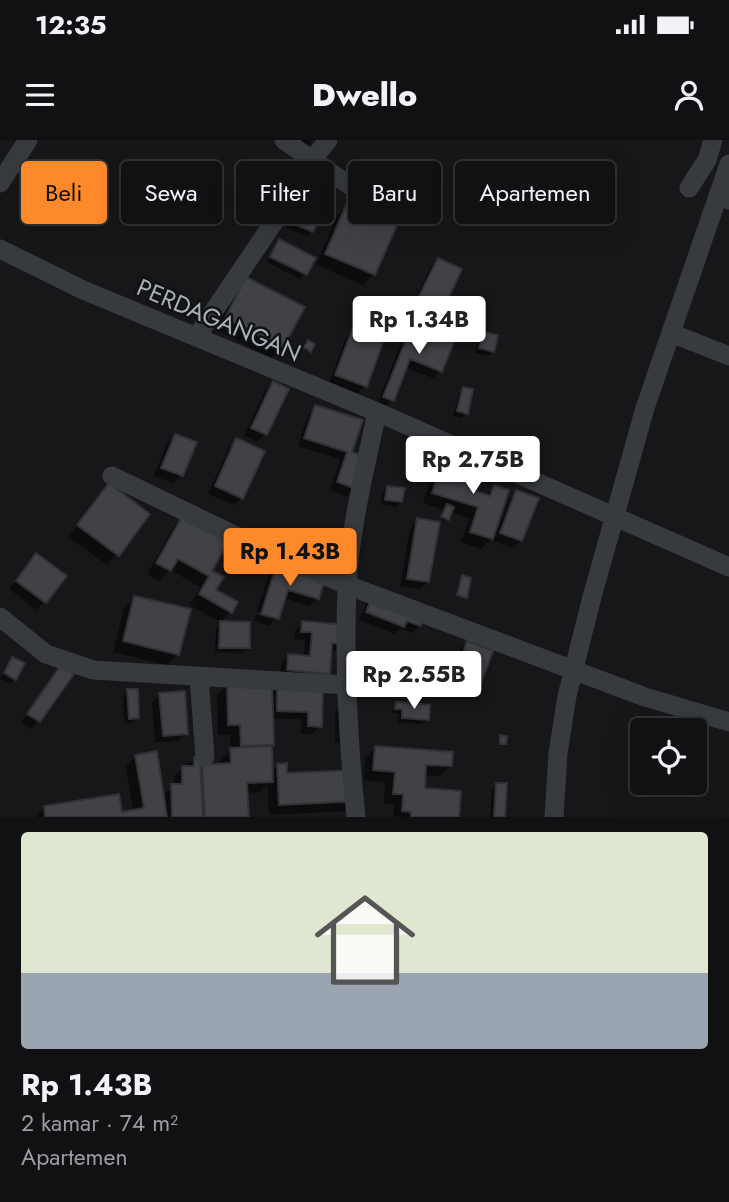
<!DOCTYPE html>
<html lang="id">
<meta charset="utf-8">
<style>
:root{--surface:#111113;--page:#1a1a1c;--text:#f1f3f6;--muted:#9c9da0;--line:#303133;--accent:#fd892b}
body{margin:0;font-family:Jost,sans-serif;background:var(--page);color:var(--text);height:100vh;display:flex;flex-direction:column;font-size:26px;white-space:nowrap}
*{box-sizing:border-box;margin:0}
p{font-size:23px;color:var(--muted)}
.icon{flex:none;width:38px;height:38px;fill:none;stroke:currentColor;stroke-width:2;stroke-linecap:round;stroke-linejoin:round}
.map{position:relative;height:677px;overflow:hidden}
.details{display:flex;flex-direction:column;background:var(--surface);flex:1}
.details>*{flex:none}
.banner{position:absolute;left:21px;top:21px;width:688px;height:63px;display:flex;gap:14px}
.buttons{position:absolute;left:630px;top:578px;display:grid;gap:14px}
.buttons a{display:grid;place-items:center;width:77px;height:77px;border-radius:7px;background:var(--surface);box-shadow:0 7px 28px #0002,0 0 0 2px var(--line);font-size:35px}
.price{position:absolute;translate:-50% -60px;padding:0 16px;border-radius:7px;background:#fff;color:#222;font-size:23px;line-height:46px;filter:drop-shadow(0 2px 4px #0008)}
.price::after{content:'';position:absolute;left:50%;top:42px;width:21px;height:16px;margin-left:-10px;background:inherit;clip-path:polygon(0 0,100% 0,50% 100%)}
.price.selected{background:var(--accent);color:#111}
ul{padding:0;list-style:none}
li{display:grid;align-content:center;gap:14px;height:371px;padding:0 21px}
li+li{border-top:2px solid var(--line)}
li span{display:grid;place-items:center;height:217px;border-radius:7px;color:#555}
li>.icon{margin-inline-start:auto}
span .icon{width:126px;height:126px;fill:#fffc;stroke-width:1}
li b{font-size:30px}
.pill{padding:0 24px;border-radius:7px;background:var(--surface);box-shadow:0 7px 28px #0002,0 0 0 2px var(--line);font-size:24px;line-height:63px}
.pill.selected{background:var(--accent);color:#111}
.status{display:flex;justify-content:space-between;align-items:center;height:49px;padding:0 35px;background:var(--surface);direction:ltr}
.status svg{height:19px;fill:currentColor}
header{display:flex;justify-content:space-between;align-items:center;height:91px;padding:0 21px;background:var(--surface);font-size:32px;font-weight:800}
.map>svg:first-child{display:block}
.shadow{fill:#0007}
.building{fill:#414246;stroke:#313235;stroke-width:2}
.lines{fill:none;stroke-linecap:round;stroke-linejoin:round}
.minor{stroke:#373a3e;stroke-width:19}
.labels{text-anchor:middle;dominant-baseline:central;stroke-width:5;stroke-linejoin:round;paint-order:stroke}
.street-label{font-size:24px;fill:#a8b1ba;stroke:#121214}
</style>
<div class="status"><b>12:35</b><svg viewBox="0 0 49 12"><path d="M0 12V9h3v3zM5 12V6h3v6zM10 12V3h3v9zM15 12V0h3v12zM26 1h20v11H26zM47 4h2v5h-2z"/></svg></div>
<header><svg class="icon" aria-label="menu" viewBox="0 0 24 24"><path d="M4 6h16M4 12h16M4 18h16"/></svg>Dwello<svg class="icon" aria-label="person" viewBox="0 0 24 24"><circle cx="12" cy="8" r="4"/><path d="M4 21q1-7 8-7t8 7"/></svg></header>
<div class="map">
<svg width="729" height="677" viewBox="0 0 729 677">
<rect width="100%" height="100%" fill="#171719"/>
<g class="shadow">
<path d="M298 0H312L305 9Z"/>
<path d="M298 64 312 91 307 96 285 87Z"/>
<path d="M347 65 374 134 363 145 316 125 337 76Z"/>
<path d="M280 101 314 118 300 139 267 122Z"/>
<path d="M438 120 437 179 429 187 415 181 421 170 412 166 430 128Z"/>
<path d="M246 139 282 207 271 218 215 189 236 150Z"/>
<path d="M412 187 441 231 433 238 405 228 392 260 384 268 377 265 404 195Z"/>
<path d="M352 192 365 246 357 254 329 243 345 200Z"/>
<path d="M484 193 493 211 488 216 475 213 479 198Z"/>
<path d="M273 244 286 250 265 294 258 302 244 296 265 251Z"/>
<path d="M464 249 466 273 461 278 453 276 459 254Z"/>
<path d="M316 267 350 313 355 348 347 356 330 350 340 319 298 306 308 275Z"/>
<path d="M175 296 194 303 181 335 173 343 154 336 167 303Z"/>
<path d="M236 300 242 357 234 365 208 354 229 308Z"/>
<path d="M466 316 473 352 485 356 494 347 495 388 498 389 509 360 517 352 521 400 513 408 493 401 496 394 481 409 461 402 469 378 450 372 445 381 440 379 444 370 423 363 430 341 441 330 453 334Z"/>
<path d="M109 345 148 374 107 425 68 397Z"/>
<path d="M387 348 401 362 396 367 381 364 382 353Z"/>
<path d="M185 375 210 431 214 451 231 472 220 482 190 465 200 447 170 430 159 441 147 434 174 386Z"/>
<path d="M418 380 428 442 420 449 400 446 410 388Z"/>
<path d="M36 416 64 437 37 470 9 449Z"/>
<path d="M277 425 317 458 309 466 284 458 277 478 269 486 254 481 256 474 275 480V476L257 471 269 433Z"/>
<path d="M369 457 420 485 412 493 400 488 395 494 359 480Z"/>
<path d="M135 458 178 514 167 525 113 512 124 468Z"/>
<path d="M221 483 248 508 243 513 215 512 216 488Z"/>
<path d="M303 483 342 504 334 511H330L328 533 320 541 280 538 281 524 289 516 304 517 305 500 294 499 295 491Z"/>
<path d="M467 503 479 545 471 553 463 550 468 538 452 532 459 511Z"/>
<path d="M13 519 15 539 10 544 0 539Z"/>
<path d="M388 525 410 533 405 538H383V530Z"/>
<path d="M62 527 72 534 31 589 21 582Z"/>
<path d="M386 544 438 553 433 558 380 555Z"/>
<path d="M228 545 271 554 278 547 321 548 320 586 312 594H301V579H271V632L277 626 286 635 357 632 348 671 269 675 267 645 261 652 246 653 247 677H35L44 668 121 674 133 672 126 627 136 616 162 656 175 646 174 636 194 619 199 630 203 626H220V620L231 610 230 595H218L217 555Z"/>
<path d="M128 551 137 578 132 583H124L123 556Z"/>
<path d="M160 555 186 593 178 601 155 603 152 563Z"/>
<path d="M396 564 427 579 422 584 398 582V574L391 573Z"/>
<path d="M340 568 343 603H335V573Z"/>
<path d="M375 608 450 626 440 636 424 635 423 650 459 652 457 677H393L394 664H384L385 642 363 640 365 619Z"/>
<path d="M497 645H505L504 677H490L492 650Z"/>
</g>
<g class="building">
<path d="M297 62 322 72 313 92 289 82Z"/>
<path d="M347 63 397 85 375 135 325 114Z"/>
<path d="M279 99 316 118 307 135 270 117Z"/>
<path d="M438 118 462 129 438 181 422 173 427 162 418 158Z"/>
<path d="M246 137 305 167 283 208 225 178Z"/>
<path d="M412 185 454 202 442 232 410 219 394 261 383 257Z"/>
<path d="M352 190 383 202 367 247 335 235Z"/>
<path d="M483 192 498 195 494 212 479 208Z"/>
<path d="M308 200 315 204 311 212 304 207Z"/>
<path d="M273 241 289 249 267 295 251 288Z"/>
<path d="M463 247 473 249 468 274 457 271Z"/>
<path d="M315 265 363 280 352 312 367 317 356 349 337 342 347 312 304 298Z"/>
<path d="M175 294 197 302 183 336 161 328Z"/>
<path d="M236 298 265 311 243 359 215 346Z"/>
<path d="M466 314 479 319 473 336 480 339 476 351 490 356 494 345 509 350 493 399 470 392 478 367 432 353 440 328 459 334Z"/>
<path d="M109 343 150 374 119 416 77 385Z"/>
<path d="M387 346 405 348 402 362 385 360Z"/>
<path d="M516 350 539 358 522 401 500 393Z"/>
<path d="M447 364 454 367 449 380 441 377Z"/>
<path d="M184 373 230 399 212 431 224 437 216 450 238 462 232 473 199 454 209 436 178 419 171 431 156 423Z"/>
<path d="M417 378 440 382 429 442 407 439Z"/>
<path d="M36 413 67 436 46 463 16 441Z"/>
<path d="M277 423 325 439 319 459 288 450 279 479 261 474Z"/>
<path d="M462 435 471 438 467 458 457 455Z"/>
<path d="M376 447 428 467 421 486 407 481 404 487 366 472Z"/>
<path d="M134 456 191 469 179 515 123 501Z"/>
<path d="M220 481 250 482V508H219Z"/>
<path d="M302 481 346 485 344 504 332 503 330 534 287 530 288 514 310 516 312 492H301Z"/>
<path d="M467 501 493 511 480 546 470 542 474 530 459 524Z"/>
<path d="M12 517 25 523 16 540 4 533Z"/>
<path d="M388 523 412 524V534L387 533Z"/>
<path d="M61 525 74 534 40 582 27 574Z"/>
<path d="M272 542 274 605 241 606 240 585H228L227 543Z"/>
<path d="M385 543 440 546V554L385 551Z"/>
<path d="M277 545 323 546 322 587 308 586V572L277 571Z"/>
<path d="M127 549H138L139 578 129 579Z"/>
<path d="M185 551 188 594 163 596 159 553Z"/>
<path d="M396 562 430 565 429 580 402 578V569H395Z"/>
<path d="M500 595 507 596 506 604H500Z"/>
<path d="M272 606 273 642 247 643 249 677H205L202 625 231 623 230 608Z"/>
<path d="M375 606 453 612 452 626 426 625 425 648 461 651 459 677H411V672L402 671 403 654H393L395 632 373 630Z"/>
<path d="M157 611 167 677H45L44 666 119 654 122 672 144 668 135 615Z"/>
<path d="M194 617H200L203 677H172L171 644H182V626H194Z"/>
<path d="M287 623V633L359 630 361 661 279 665 277 624Z"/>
<path d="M496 643H507L505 677H494Z"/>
</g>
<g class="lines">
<g class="minor">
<path d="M328 0 312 20 383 68"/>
<path d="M0 43 28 0"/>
<path d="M689 48 707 20 713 0"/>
<path d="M729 60 718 56 729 24"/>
<path d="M0 109 83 150 377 272 729 427"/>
<path d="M671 193 729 216"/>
<path d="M197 196 288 61 312 20 284 0"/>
<path d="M112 336 265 410 347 445 645 557 729 582"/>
<path d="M0 477 46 514 93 530 347 545"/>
<path d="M199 537 205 617"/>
<path d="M356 677C348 601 344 523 347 446 350 388 365 329 377 272"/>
<path d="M554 677 558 613 567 556 592 457 645 268 718 56"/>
</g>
</g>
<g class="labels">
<g class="street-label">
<text transform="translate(219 180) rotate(23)">PERDAGANGAN</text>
</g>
</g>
</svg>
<div class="buttons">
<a><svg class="icon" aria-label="locate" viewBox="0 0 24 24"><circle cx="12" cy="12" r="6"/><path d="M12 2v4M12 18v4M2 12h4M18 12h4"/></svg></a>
</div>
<b class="price" style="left:419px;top:216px">Rp 1.34B</b>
<b class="price" style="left:473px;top:356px">Rp 2.75B</b>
<b class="price selected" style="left:290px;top:448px">Rp 1.43B</b>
<b class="price" style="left:414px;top:571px">Rp 2.55B</b>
<div class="banner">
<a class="pill selected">Beli</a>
<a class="pill">Sewa</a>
<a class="pill">Filter</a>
<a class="pill">Baru</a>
<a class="pill">Apartemen</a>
</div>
</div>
<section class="details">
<ul>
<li><span style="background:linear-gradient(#dfe7d0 65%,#9aa5b1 0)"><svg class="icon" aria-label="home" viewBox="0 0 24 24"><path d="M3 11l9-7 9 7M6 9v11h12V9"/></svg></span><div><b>Rp 1.43B</b><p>2 kamar · 74 m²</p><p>Apartemen</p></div></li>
</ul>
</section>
